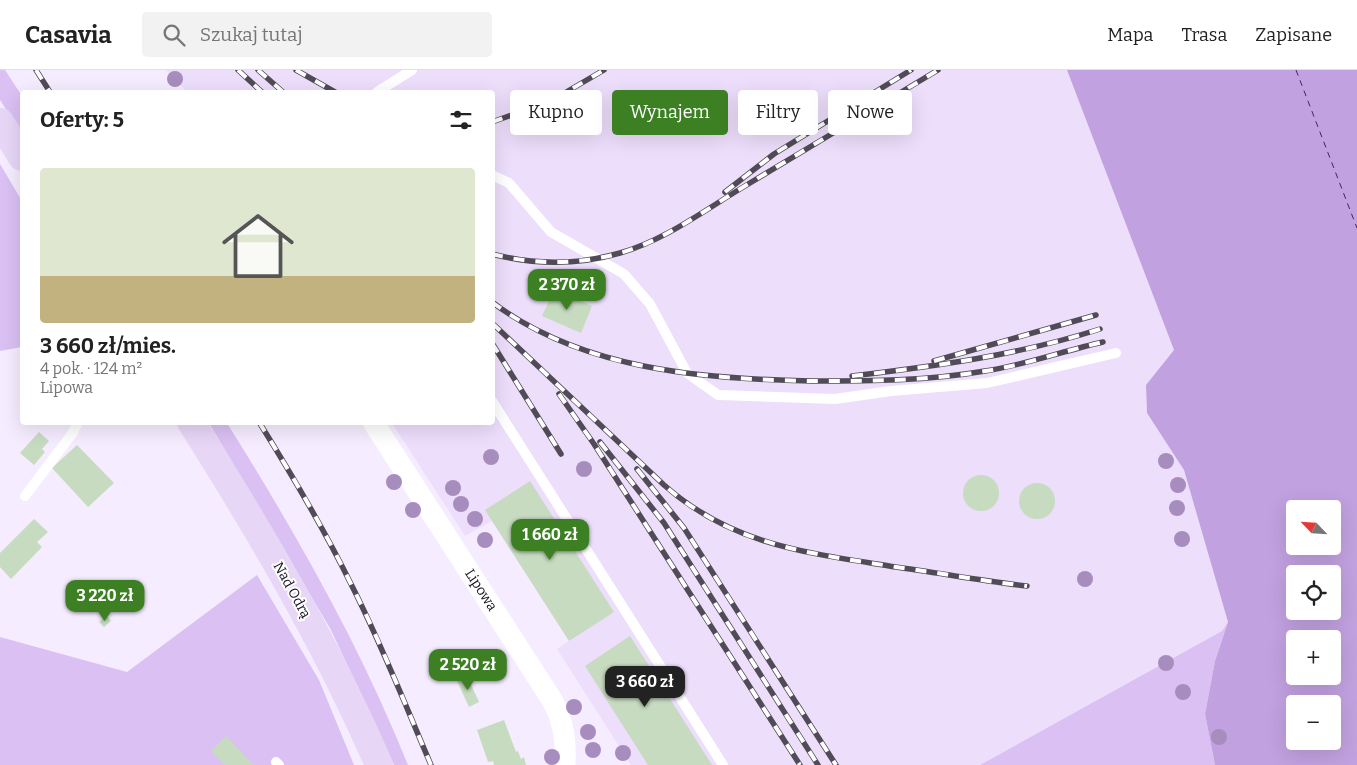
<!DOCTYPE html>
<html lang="pl">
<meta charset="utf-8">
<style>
:root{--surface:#fff;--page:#f2f2f2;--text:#222;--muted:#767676;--line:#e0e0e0;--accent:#3c8023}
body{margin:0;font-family:Bitter,serif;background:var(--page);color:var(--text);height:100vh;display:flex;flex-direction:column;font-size:19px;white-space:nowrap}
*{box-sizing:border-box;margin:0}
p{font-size:16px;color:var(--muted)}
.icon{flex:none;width:28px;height:28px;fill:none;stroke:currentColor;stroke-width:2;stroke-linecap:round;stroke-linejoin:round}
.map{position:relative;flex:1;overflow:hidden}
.drawer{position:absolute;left:20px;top:20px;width:475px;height:335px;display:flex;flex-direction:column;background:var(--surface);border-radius:5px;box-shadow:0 5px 20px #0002}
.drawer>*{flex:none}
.top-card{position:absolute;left:510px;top:20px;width:475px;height:45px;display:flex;gap:10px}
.needle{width:32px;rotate:295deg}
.tools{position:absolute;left:1286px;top:430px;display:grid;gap:10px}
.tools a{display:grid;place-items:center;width:55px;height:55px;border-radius:5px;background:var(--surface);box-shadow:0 5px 20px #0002;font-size:25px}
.price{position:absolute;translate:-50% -42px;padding:0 11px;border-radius:10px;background:var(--accent);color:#fff;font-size:16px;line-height:32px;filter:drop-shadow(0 1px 2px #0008)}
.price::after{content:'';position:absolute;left:50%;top:30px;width:15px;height:11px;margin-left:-8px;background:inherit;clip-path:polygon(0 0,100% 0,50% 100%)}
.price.on{background:#222;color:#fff}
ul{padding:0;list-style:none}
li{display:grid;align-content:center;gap:10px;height:265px;padding:0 20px}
li span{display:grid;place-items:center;height:155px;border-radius:5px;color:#555}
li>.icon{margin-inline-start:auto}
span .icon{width:90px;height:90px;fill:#fffc;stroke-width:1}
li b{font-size:21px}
h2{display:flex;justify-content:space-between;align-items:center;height:60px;padding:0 20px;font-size:21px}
.tag{padding:0 18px;border-radius:5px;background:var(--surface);box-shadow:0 5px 20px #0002;font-size:18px;line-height:45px}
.tag.on{background:var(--accent);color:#fff}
header{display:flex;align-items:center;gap:30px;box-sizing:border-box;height:70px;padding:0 25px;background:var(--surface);border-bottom:1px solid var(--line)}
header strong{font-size:24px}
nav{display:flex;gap:28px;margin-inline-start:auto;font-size:18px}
.search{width:350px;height:45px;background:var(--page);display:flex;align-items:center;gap:12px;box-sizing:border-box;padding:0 18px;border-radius:5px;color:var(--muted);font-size:19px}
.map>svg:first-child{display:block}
.built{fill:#eddefb}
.green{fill:#dac0f3}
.water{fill:#c1a1e0;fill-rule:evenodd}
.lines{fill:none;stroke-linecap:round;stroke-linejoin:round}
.ferry{stroke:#4a2069;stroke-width:1;stroke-dasharray:6 5;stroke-linecap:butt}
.building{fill:#c6dbc0}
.lane{stroke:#fff;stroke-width:10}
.street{stroke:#fff;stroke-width:21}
.secondary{stroke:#e7d6f6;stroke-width:28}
.rail-casing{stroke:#514b57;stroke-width:5.5}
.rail{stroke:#fefefe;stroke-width:4;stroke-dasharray:11;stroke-linecap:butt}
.tree{fill:#a78dbe}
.labels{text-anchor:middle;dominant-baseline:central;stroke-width:4;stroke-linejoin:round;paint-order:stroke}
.street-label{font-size:14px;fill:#17121c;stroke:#fefefe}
</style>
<header>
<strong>Casavia</strong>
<div class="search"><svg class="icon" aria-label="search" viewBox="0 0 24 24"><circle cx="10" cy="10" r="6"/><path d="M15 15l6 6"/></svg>Szukaj tutaj</div>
<nav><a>Mapa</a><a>Trasa</a><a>Zapisane</a></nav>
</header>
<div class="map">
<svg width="1357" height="695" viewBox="0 0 1357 695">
<rect width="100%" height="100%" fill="#f5edff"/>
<path class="built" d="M166 0H1067L1174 280 1146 315 1147 343 1184 400 1228 552 1222 561 980 695H631L557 579 569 571 492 451 465 466 392 353 492 352V22H187Z"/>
<g class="green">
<path d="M0 0H5L22 26V64L0 30Z"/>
<path d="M0 94 22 131V277L0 281Z"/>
<path d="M209 353H227C295 462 360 575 408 695H394L331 560Z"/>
<path d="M257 505 319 610 354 695H0V567L127 602Z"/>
<path d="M1228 552 1215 591 1205 644 1215 695H980L1222 561Z"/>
</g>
<path class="water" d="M1067 0H1357V695H1215L1205 644 1215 591 1228 552 1184 400 1147 343 1146 315 1174 280ZM1295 439H1332V476H1295ZM1295 504H1332V541H1295ZM1295 569H1332V606H1295ZM1295 634H1332V671H1295Z"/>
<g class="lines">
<path class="ferry" d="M1296 0 1357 158"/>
</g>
<g class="building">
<path d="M554 220 592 236 581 263 542 246Z"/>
<path d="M39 362 49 371 42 379 45 382 34 395 20 383Z"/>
<path d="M77 375 114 413 88 437 52 398Z"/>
<circle cx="981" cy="423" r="18"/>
<path d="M530 411 614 542 569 571 485 440Z"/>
<circle cx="1037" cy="431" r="18"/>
<path d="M34 449 48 462 37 472 42 477 11 509 0 497V483Z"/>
<path d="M107 546 111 551 104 557 99 552Z"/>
<path d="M630 566 712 695H648L585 596Z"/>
<path d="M466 604 479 632 469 637 456 609Z"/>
<path d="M504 650 516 682 518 681 521 689 524 687 526 695H494L493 691 488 692 477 660Z"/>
<path d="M226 666 254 695H225L211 681Z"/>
</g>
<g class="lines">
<g class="lane">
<path d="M377 22 412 0"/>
<path d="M492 105 509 113 551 162 624 204 650 234 687 303 718 325 835 329 891 321 987 313 1116 283"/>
<path d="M492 331 723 695"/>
<path d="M25 426 72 364 78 352"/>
<path d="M276 692 279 695"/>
</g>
<path class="street" d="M373 352 552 630C564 652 566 670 565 695"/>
<g class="secondary">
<path d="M0 52 22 87"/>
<path d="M191 352C261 463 327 575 379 695"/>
</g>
<defs>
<g id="rail">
<path d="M36 0 50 22"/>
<path d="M238 0 262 22"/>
<path d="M258 0 283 22"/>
<path d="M296 0 335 22"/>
<path d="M492 52 551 31 604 0"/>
<path d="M725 122 774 84 911 0"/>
<path d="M492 184C534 195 578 195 620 183 663 171 702 142 740 119 806 79 872 40 938 0"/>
<path d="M492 232C582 300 703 309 811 311 870 311 927 311 985 301 1025 295 1063 281 1103 272"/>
<path d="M492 253 664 415C733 476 809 483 896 497 940 503 983 511 1027 516"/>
<path d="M492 273 561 384"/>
<path d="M934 291 1096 245"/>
<path d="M852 306C937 296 1019 285 1100 259"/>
<path d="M559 324 594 374 800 695"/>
<path d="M259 352C292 405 324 459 351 514 381 573 405 634 431 695"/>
<path d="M600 372 664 453 818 695"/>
<path d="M637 399 684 458 836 695"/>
</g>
</defs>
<use href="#rail" class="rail-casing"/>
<use href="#rail" class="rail"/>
</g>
<g class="tree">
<circle cx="175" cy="9" r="8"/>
<circle cx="491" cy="387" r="8"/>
<circle cx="1166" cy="391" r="8"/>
<circle cx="584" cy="399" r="8"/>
<circle cx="394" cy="412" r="8"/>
<circle cx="1178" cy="415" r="8"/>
<circle cx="453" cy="418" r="8"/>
<circle cx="461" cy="434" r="8"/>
<circle cx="1177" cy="438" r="8"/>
<circle cx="413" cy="440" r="8"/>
<circle cx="475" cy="449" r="8"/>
<circle cx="1182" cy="469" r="8"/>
<circle cx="485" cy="470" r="8"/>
<circle cx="1085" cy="509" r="8"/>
<circle cx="1166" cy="593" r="8"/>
<circle cx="1183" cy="622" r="8"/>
<circle cx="574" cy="637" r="8"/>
<circle cx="588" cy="662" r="8"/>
<circle cx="1219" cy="667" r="8"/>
<circle cx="593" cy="680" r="8"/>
<circle cx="623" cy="683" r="8"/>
<circle cx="552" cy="687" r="8"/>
</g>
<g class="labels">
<g class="street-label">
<text transform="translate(292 520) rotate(61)">Nad Odrą</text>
<text transform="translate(481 520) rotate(57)">Lipowa</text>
</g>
</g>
</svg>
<div class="tools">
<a><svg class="needle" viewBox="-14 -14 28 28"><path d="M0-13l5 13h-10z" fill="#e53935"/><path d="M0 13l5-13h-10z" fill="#767676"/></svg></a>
<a><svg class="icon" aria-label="locate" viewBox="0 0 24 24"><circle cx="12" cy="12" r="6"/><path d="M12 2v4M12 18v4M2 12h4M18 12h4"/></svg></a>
<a>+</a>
<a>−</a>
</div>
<b class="price" style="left:567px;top:241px">2 370 zł</b>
<b class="price" style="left:550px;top:491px">1 660 zł</b>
<b class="price" style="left:105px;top:552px">3 220 zł</b>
<b class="price" style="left:468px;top:621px">2 520 zł</b>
<b class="price on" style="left:645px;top:638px">3 660 zł</b>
<div class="top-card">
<a class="tag">Kupno</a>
<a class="tag on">Wynajem</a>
<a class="tag">Filtry</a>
<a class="tag">Nowe</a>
</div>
<section class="drawer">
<h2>Oferty: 5<svg class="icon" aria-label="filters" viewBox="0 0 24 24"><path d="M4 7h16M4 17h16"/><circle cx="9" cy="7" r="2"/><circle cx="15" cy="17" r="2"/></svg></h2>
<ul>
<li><span style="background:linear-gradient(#dfe7d0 70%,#c2b280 0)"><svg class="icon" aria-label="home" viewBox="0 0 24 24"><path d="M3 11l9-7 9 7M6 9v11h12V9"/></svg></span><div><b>3 660 zł/mies.</b><p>4 pok. · 124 m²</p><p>Lipowa</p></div></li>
</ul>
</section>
</div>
